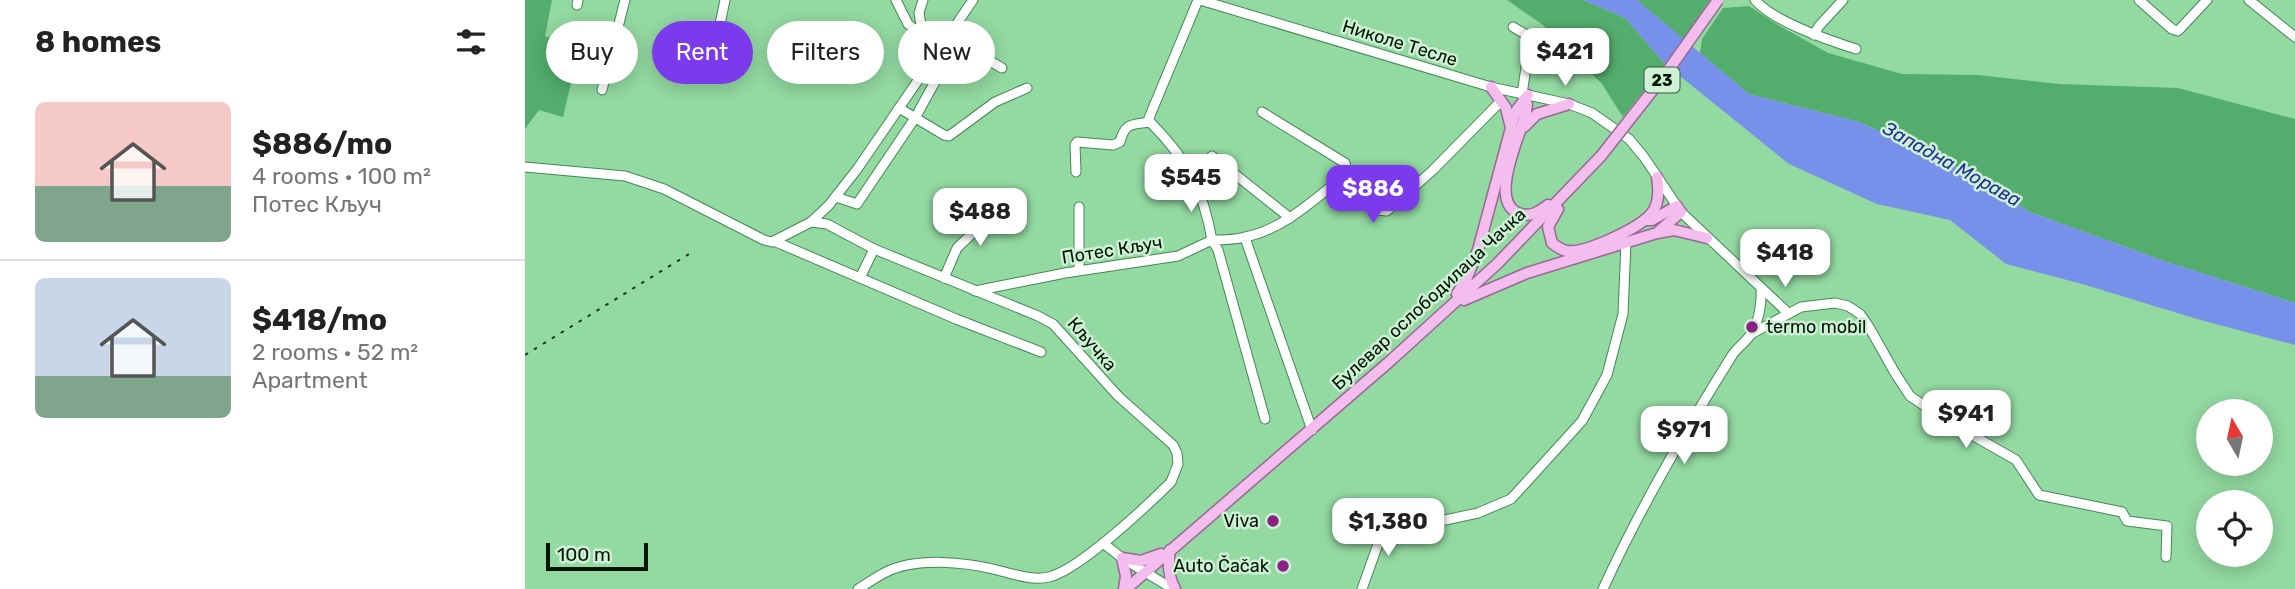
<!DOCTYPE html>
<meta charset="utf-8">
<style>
:root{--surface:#fff;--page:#f6f6f6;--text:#222;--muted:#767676;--line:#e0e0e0;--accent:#7c3aed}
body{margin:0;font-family:Rubik,sans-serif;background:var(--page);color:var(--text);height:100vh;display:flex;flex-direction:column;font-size:26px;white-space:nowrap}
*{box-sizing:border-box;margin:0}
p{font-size:23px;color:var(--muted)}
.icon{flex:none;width:38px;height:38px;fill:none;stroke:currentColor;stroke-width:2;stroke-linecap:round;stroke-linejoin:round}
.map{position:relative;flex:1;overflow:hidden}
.drawer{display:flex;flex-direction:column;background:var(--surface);width:525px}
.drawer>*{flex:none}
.top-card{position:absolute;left:21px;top:21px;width:665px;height:63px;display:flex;gap:14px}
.needle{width:46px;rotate:351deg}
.buttons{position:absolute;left:1671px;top:399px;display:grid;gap:14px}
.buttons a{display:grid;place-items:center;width:77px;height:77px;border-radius:50%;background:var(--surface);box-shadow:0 4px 18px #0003;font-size:35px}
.scale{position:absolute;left:21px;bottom:18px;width:102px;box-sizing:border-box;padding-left:7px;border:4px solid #001503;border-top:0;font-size:19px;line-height:24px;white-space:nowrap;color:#001503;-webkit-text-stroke:5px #cef0d4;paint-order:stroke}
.price{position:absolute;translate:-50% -60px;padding:0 16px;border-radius:14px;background:#fff;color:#222;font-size:23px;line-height:46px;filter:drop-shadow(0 2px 4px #0008)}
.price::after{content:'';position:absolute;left:50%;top:42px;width:21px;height:16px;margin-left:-10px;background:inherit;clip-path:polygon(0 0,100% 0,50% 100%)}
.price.on{background:var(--accent);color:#fff}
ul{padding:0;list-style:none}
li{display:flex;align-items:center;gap:21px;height:175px;padding:0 35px}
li+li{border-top:2px solid var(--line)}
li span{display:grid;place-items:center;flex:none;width:196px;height:140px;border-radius:10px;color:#555}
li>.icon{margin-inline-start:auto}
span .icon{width:84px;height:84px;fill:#fffc;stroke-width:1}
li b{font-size:30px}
h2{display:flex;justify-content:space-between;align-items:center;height:84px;padding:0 35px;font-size:30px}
.pill{padding:0 24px;border-radius:32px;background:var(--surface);box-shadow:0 4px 18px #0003;font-size:24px;line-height:63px}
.pill.on{background:var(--accent);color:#fff}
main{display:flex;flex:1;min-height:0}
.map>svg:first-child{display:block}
.green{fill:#53ad6c}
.water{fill:#7791ea}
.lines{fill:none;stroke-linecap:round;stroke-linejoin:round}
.minor-casing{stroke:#438855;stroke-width:11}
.major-casing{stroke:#996794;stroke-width:13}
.minor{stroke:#fff;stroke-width:9}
.major{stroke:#f3beee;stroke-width:10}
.rail{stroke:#1a381f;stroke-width:2;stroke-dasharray:3.5 7;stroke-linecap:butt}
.major-bridge-casing{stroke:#996794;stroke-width:13;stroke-linecap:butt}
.major-bridge{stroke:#f3beee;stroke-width:10}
.poi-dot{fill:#8b2085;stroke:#cef0d4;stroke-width:2.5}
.labels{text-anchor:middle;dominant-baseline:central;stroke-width:5;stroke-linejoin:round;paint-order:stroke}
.shield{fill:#cef0d4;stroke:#3e5742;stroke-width:2}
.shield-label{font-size:16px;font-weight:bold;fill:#001503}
.street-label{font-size:18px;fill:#001503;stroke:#cef0d4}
.poi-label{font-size:18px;fill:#001503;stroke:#cef0d4;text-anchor:end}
.water-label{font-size:19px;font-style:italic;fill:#232e95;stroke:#cef0d4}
</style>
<main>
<section class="drawer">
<h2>8 homes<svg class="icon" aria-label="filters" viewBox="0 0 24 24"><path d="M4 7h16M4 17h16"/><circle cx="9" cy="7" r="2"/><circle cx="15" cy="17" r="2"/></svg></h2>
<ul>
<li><span style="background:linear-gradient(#f6c9c9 60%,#7fa58c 0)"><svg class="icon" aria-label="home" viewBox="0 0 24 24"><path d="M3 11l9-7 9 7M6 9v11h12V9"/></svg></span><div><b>$886/mo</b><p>4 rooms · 100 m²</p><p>Потес Кључ</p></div></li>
<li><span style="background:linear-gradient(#c9d6e8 70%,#7fa58c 0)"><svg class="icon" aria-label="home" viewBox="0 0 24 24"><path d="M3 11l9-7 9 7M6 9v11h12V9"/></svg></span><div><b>$418/mo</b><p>2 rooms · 52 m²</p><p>Apartment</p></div></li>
</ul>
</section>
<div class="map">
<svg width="1770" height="589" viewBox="0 0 1770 589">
<rect width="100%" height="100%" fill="#93d9a2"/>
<g class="green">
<path d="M0 0H27L20 36 54 49 38 117 14 110 0 129Z"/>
<path d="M982 0H1058L1100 18 1140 64 1098 117 1077 84 1018 25Z"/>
<path d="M1112 0H1185L1158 39Z"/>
<path d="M1224 6 1253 25 1303 53 1377 74 1453 75 1534 84 1653 88 1770 119V303L1642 262 1505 212 1423 162 1334 122 1224 94 1175 53 1177 39 1198 8Z"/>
</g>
<path class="water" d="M1058 0H1112L1224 94 1334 122 1423 162 1505 212 1642 262 1770 303V345L1672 319 1557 284 1481 264 1425 220 1352 204 1264 164 1140 64 1100 18Z"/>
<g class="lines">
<defs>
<g id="minor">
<path d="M371 0 383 24 414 48"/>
<path d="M398 0 394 13 398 36"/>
<path d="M675 0 966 87 1044 104 1067 113 1104 139 1119 157 1156 212 1262 312"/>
<path d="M1230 0C1249 22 1303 40 1331 49"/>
<path d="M1614 0 1647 29 1653 31 1682 0"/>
<path d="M1724 0 1770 37"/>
<path d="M52 5 53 0"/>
<path d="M988 27 1003 36 1005 41 997 94"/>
<path d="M1289 35 1294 26 1318 0"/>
<path d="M430 41 477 68"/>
<path d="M184 77 200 0"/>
<path d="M77 90 100 0"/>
<path d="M374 108 419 135 424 136 470 102 502 88"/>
<path d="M737 112 820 163 822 172 817 181"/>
<path d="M687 156 765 218"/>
<path d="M0 167 100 176 139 189 239 240 247 242 286 222 302 224 349 249 513 316 528 324 593 396 648 445 652 453 653 464 646 482C623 505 554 570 524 577 507 581 488 574 472 570 440 562 392 557 361 572 351 577 343 583 333 589"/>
<path d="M551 172 550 145 552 142 588 145 595 142C600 122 607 125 625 122"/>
<path d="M311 197 332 204 390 118 432 42"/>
<path d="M286 222 304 205 333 168 448 0"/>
<path d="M720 238 787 430"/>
<path d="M251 242 431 319 516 352"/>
<path d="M554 270V207"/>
<path d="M335 278 349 249"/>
<path d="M419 278 432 248 475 207"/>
<path d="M450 291 540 273 653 256 687 240C678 189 662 159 625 122L624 118 673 0"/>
<path d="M1226 334 1276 307 1310 303 1323 306 1335 314 1344 327 1370 373 1385 396 1419 419 1491 460 1514 495 1597 512 1602 521 1642 526 1641 557"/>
<path d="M740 419 693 250 687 240C698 240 709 240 720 237 756 230 785 203 813 181H817L852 210 862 211 908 170 976 101"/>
<path d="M578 543 597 558 648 589"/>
<path d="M837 589 863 516 920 520 953 513 986 499 1057 421 1082 375 1098 314 1101 242"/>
<path d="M1078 589C1115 508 1161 429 1208 354 1213 347 1221 342 1226 334 1234 321 1237 303 1236 288"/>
</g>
<g id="major">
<path d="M999 100 1002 104 1001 112C996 134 963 200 993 213 1005 218 1014 212 1023 205"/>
<path d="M986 126 991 111 1003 95"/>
<path d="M999 127 1012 114 1044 104"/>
<path d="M1033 209 1023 227 1027 243C1032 247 1036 250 1042 251 1060 254 1114 228 1126 214 1135 204 1134 189 1132 177"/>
<path d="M1120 220H1127L1152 206"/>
<path d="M1134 231 1156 212"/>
<path d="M932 294 941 280 953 250 986 128 981 108 966 87"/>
<path d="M939 300 1002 273 1132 233 1149 230 1182 238"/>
<path d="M645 550C643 564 643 576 650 589"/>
<path d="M599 589 601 576 597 558 616 561 636 554"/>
<path d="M601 589 864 362 972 264 1076 156"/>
</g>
</defs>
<use href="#minor" class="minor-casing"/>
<use href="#major" class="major-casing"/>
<use href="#minor" class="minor"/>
<use href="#major" class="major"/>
<path class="rail" d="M0 355 169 251"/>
<defs>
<path id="major-bridge" d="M1076 156 1142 72 1193 0"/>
</defs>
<use href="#major-bridge" class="major-bridge-casing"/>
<use href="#major-bridge" class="major-bridge"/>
</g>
<g class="poi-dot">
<circle cx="1227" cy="327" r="7"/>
<circle cx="748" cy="521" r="7"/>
<circle cx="758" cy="566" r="7"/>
</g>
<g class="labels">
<rect class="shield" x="1119.5" y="67.5" width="35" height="25" rx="5"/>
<g class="shield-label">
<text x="1137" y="80">23</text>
</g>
<g class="street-label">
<text transform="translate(875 43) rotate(17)">Николе Тесле</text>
<text transform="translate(587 250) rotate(-9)">Потес Кључ</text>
<text transform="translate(904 299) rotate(-43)">Булевар ослободилаца Чачка</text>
<text transform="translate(567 344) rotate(49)">Кључка</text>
</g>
<g class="poi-label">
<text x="1241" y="327" text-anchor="start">termo mobil</text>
<text x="734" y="521">Viva</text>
<text x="744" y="566">Auto Čačak</text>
</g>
<g class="water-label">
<text transform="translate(1427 164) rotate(29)">Западна Морава</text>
</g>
</g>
</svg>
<div class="buttons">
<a><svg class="needle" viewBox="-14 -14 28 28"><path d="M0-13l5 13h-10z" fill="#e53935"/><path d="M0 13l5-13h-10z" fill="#767676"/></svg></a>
<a><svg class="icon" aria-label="locate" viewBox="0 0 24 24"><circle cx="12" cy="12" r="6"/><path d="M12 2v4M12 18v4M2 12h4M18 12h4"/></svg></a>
</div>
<div class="scale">100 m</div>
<b class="price" style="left:1040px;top:88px">$421</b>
<b class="price" style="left:666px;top:214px">$545</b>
<b class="price on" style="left:848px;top:225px">$886</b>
<b class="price" style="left:455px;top:248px">$488</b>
<b class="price" style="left:1260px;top:289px">$418</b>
<b class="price" style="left:1441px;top:450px">$941</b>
<b class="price" style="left:1159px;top:466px">$971</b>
<b class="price" style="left:863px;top:558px">$1,380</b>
<div class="top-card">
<a class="pill">Buy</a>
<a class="pill on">Rent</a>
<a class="pill">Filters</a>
<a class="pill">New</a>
</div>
</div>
</main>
